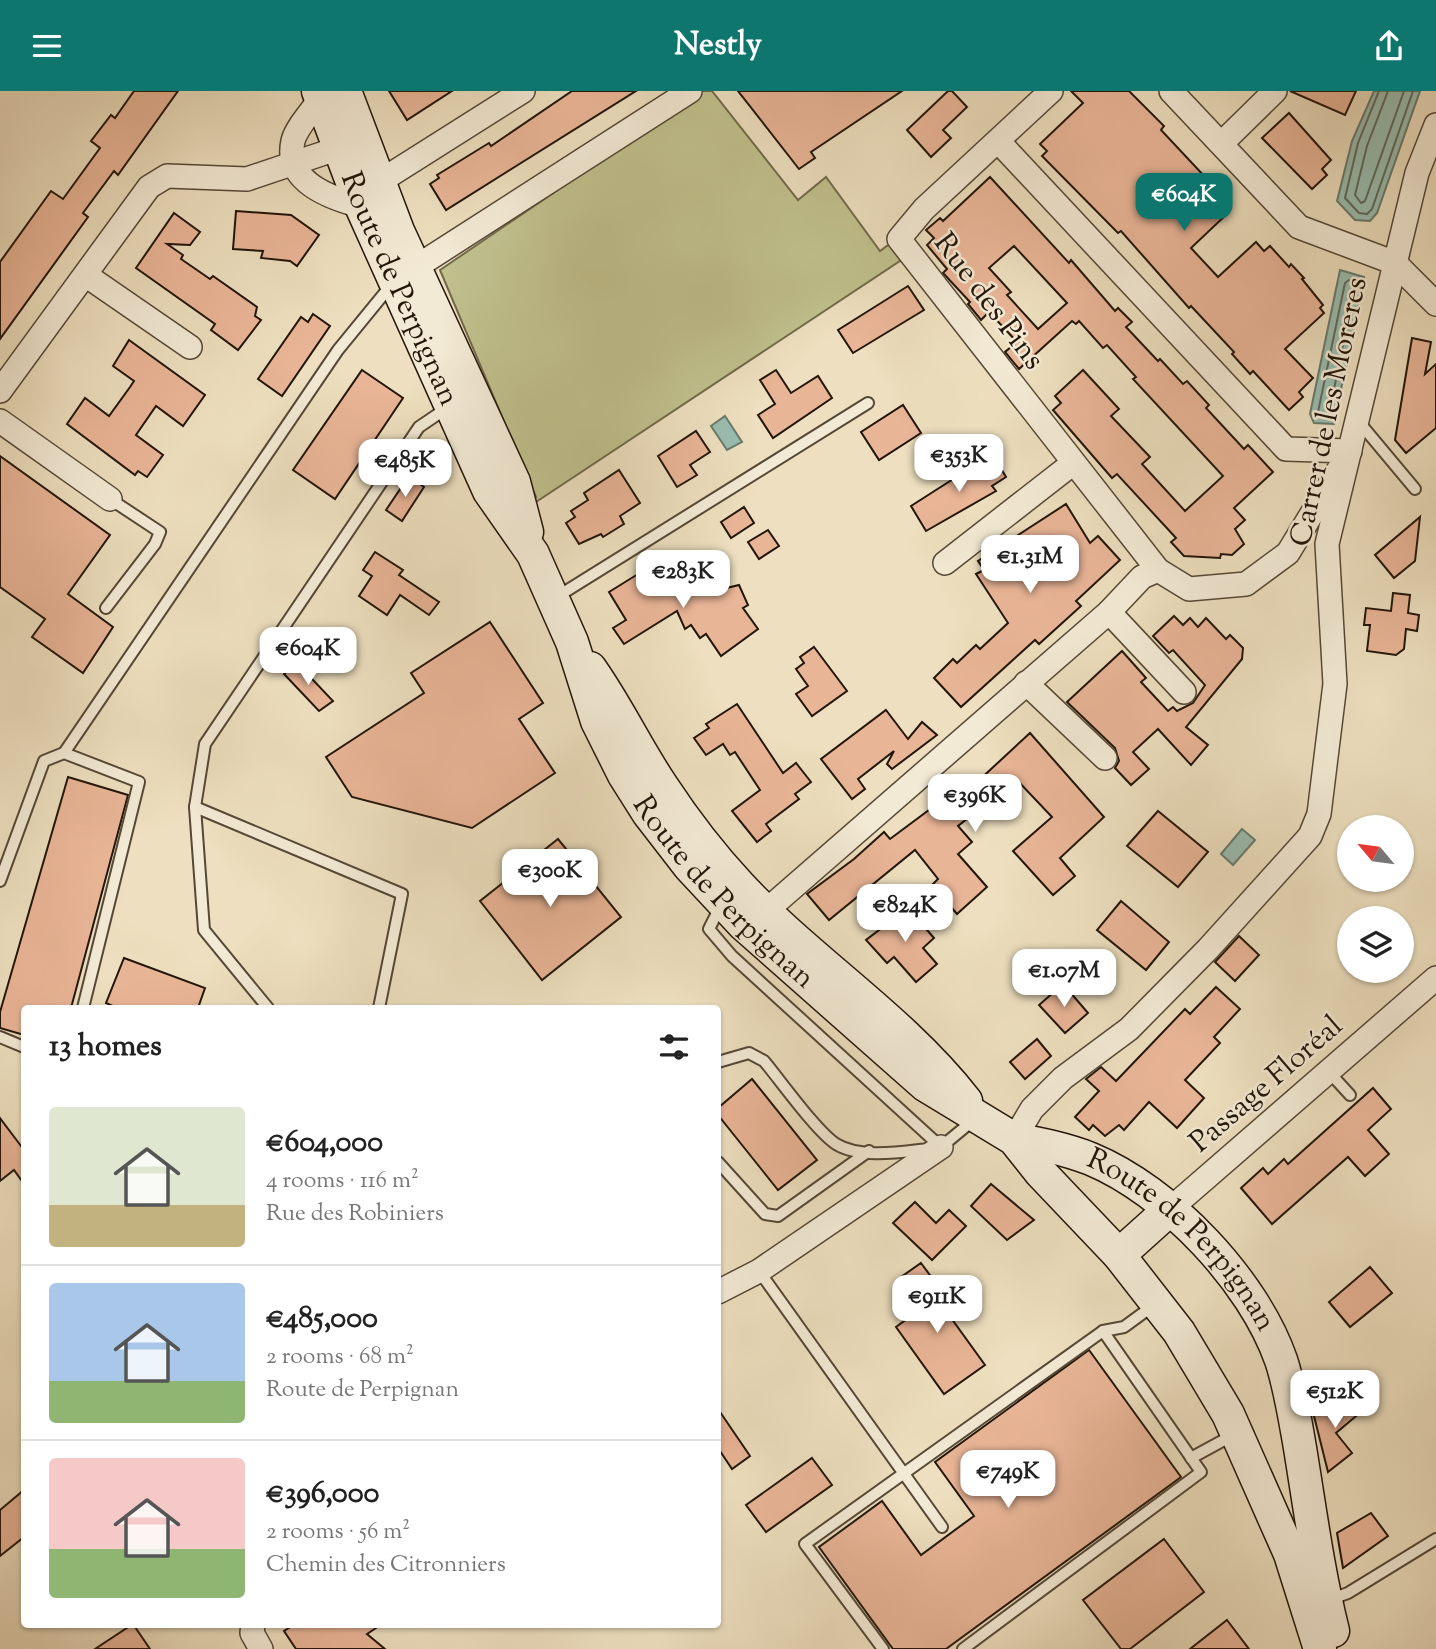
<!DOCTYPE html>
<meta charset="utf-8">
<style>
:root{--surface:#fff;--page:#f2f2f2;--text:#222;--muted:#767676;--line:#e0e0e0;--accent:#0f766e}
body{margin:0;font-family:"Sorts Mill Goudy",serif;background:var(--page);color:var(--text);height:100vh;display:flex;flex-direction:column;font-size:26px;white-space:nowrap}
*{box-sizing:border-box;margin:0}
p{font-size:23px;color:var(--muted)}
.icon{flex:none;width:38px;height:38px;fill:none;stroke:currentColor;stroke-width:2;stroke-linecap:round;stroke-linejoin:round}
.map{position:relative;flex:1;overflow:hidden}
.panel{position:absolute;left:21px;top:914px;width:700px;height:623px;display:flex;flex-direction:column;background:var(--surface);border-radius:7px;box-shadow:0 2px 5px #0004}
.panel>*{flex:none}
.needle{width:46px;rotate:299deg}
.fabs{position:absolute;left:1337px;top:724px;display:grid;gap:14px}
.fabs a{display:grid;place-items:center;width:77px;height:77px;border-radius:50%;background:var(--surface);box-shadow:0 2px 5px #0004;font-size:35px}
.price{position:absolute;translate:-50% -60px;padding:0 16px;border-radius:14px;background:#fff;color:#222;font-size:23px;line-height:46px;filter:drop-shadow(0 2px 4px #0008)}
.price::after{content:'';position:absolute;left:50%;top:42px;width:21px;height:16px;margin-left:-10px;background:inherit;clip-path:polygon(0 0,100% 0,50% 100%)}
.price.current{background:var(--accent);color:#fff}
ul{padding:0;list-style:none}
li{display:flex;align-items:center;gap:21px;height:175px;padding:0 28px}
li+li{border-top:2px solid var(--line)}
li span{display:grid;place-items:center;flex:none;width:196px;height:140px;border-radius:7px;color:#555}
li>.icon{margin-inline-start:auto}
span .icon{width:84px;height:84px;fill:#fffc;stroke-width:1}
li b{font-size:30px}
h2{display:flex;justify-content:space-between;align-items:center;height:84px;padding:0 28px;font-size:30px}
header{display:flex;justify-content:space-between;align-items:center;height:91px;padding:0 28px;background:var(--accent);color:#fff;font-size:32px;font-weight:800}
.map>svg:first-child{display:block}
.green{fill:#c0c08d;stroke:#716a4b;stroke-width:2}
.water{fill:#99bdb0;stroke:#697a6d;stroke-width:2}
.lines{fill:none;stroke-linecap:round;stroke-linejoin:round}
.shore{stroke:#5e695c;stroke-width:2}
.building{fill:#e9b597;stroke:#221509;stroke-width:2;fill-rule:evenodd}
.lane-casing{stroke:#554836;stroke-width:14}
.street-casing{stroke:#554836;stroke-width:26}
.secondary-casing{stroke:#221509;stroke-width:35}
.lane{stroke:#f3ead5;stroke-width:10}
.street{stroke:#f3ead5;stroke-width:23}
.secondary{stroke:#f3ead5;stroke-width:32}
.labels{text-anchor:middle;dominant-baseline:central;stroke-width:5;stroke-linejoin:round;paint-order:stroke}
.street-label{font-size:30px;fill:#221509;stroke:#f3ead5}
</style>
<header><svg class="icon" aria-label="menu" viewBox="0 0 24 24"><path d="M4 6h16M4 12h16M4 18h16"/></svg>Nestly<svg class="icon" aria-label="share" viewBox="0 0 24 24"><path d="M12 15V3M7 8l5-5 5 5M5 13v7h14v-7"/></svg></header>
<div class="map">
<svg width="1436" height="1558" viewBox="0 0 1436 1558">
<rect width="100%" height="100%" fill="#eddfbf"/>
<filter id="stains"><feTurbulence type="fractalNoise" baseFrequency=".00286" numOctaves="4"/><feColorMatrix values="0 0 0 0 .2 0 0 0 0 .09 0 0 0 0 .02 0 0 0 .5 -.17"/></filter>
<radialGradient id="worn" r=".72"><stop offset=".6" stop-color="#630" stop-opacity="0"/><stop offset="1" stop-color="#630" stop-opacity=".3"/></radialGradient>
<path class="green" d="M703 0H712L798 109 826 86 880 160 900 145 912 162 527 417 523 416 536 406 440 179Z"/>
<g class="water">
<path d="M1374 0H1420L1377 122 1370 130 1355 129 1337 110 1352 50Z"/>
<path d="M1340 179 1364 186 1334 333 1314 332 1310 323Z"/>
<path d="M725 325 742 351 727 359 711 335Z"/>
<path d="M1242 738 1255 749 1233 774 1221 763Z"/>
</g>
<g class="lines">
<g class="shore">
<path d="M1379 0 1358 52 1345 107 1359 122 1367 123 1372 118 1413 0"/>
<path d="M1388 0 1367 55 1355 104 1361 112 1365 110 1404 0"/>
<path d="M1349 189 1355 194 1329 323 1320 325 1318 321 1345 192Z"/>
</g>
</g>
<g class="building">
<path d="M134 0H178L118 84 114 80 83 122 88 126 0 248V171L51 100 63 108 100 57 91 50 111 24 115 27Z"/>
<path d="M389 0H452L407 29Z"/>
<path d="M572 0H636L446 119 430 93 439 87 437 84 489 52 491 55Z"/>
<path d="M738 0H902L811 61 815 67 799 78Z"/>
<path d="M948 0H952L967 16 943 39 951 47 931 66 907 39Z"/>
<path d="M1071 0H1129L1164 35 1161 39 1221 103 1215 109 1228 122 1191 157 1218 186 1256 151 1264 160 1270 155 1289 176 1291 173 1304 187 1302 188 1323 214 1320 217 1324 222 1285 258 1313 287 1299 301 1303 306 1289 319 1253 280 1250 283 1232 263 1234 261 1191 215 1189 217 1121 140 1118 142 1042 65 1047 60 1040 53 1083 12Z"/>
<path d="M1290 0H1356L1345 24Z"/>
<path d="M1289 22 1331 69 1322 78 1327 84 1312 98 1262 47Z"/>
<path d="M990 86 1069 172 1071 169 1115 220 1118 217 1132 231 1126 236 1158 270 1160 268 1183 293 1187 290 1209 314 1206 317 1244 358 1248 354 1273 381 1234 417 1245 429 1235 438 1244 453 1232 464 1221 463 1220 467 1184 465 1171 451 1176 447 1117 383 1112 387 1053 319 1061 312 1055 305 1083 279 1119 318 1111 325 1150 366 1142 373 1185 420 1223 385 1133 288 1136 286 1107 254 1103 257 1079 230 1076 233 1072 230 1019 278 1005 261 1017 251 989 221 981 229 968 213 970 211 943 182 947 178 927 154 934 147 926 139 940 127 943 130ZM1014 155 1067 212 1038 238 1007 204 1011 201 989 177Z"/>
<path d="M236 120 291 124 319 144 297 175 290 170 261 167 263 160 233 158Z"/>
<path d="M174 122 200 141 190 154 167 153 183 164 181 168 210 188 213 185 257 216 255 225 261 229 238 259 211 239 215 233 136 177Z"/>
<path d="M908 195 924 219 853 262 838 239Z"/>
<path d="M313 223 330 235 282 305 258 288 301 226 308 231Z"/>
<path d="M1412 247 1431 251 1425 283 1436 273V337L1406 362 1395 349Z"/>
<path d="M129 249 205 304 183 335 156 315 136 344 163 364 147 386 138 380 135 384 67 333 85 307 109 325 130 296 134 290 113 275Z"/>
<path d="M362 279 403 307 335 408 293 379Z"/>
<path d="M776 279 791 302 818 285 832 307 773 347 758 324 775 313 760 289Z"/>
<path d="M903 314 921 342 879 369 861 341Z"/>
<path d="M696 340 710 361 690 374 697 384 677 396 658 365Z"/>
<path d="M0 365 110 444 68 503 113 536 83 582 32 546 45 528 0 496Z"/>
<path d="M994 366 1006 386 992 395 996 400 926 440 911 415 986 367 988 370Z"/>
<path d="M619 379 640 412 620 425 624 433 603 446 601 443 579 453 566 432 575 426 571 420 588 409 584 402Z"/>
<path d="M409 385 424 396 402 430 386 419Z"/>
<path d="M1066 413 1090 452 1098 445 1120 469 1076 510 1081 515 1039 553 1035 549 961 616 934 587 953 568 957 572 976 554 980 558 1008 532 976 483 984 479 978 470Z"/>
<path d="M744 416 754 432 731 447 721 431Z"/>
<path d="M1420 426 1415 470 1394 487 1375 464Z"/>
<path d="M768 439 779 455 759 468 748 451Z"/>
<path d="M375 461 403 479 399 484 439 511 429 524 400 504 387 524 359 505 372 485 363 479Z"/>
<path d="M651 475 668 502 691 488 702 503 739 494 748 514 743 517 758 538 721 565 706 543 700 547 691 534 685 538 677 520 624 553 613 537 626 529 609 501Z"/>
<path d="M1393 502 1410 504 1408 522 1419 524 1417 540 1406 538 1404 558 1396 564 1367 560 1370 534H1364L1366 517 1391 520Z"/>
<path d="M1174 525 1183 534 1190 527 1198 536 1206 527 1226 548 1230 544 1243 557 1242 568 1186 636 1208 654 1191 674 1158 638 1133 661 1149 678 1131 694 1115 677 1119 670 1115 657 1067 611 1122 560 1146 587 1141 591 1168 620 1173 616 1177 620 1193 612 1205 594 1173 559 1169 562 1153 545Z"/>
<path d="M490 531 543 612 519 628 555 682 472 737 352 706 326 666 424 602 411 582Z"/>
<path d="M814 556 847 600 812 625 796 603 808 595 796 578 804 572 800 566Z"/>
<path d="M296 571 333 610 319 620 284 583Z"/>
<path d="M737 613 783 682 796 672 811 691 795 703 799 708 766 733 771 740 757 751 732 720 760 699 735 661 730 664 723 653 706 664 694 647 709 637 706 633Z"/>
<path d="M886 619 908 648 922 631 937 644 892 678 887 673 894 660 858 688 865 698 852 708 821 668Z"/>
<path d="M1030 642 1104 726 1060 767 1075 785 1053 804 1013 760 1052 726 1017 689 958 735 972 751 958 763 987 796 957 823 932 794 938 788 915 759 829 829 807 803 854 768 884 741 890 748 972 687 976 692Z"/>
<path d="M68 686 128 704 71 917H24V944L0 937V921Z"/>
<path d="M1158 720 1208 761 1178 796 1127 755Z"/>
<path d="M558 748 621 826 542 889 480 810Z"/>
<path d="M1121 810 1169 851 1146 879 1097 839Z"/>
<path d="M908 817 934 847 923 857 937 873 916 891 894 866 887 872 866 849Z"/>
<path d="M1239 845 1259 864 1235 890 1215 871Z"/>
<path d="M124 867 205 897 198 917H117L106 912Z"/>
<path d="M1063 893 1088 922 1065 942 1039 914Z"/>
<path d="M1216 896 1240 918 1214 946 1220 952 1185 989 1204 1007 1177 1037 1149 1011 1124 1039 1119 1034 1105 1045 1093 1034 1089 1039 1075 1026 1099 1000 1086 988 1101 976 1116 990 1185 918 1190 923Z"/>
<path d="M1037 948 1051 965 1025 988 1010 971Z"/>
<path d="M752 988 817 1069 778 1099 718 1024V1017Z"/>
<path d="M1373 997 1391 1018 1368 1039 1389 1063 1365 1085 1348 1066 1272 1133 1241 1097 1263 1077 1268 1083 1284 1068 1288 1073Z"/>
<path d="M0 1027 24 1059V1093L14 1079 0 1090Z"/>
<path d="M991 1093 1034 1129 1007 1149 971 1115Z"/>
<path d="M915 1111 936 1132 949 1119 966 1135 932 1169 893 1132Z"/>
<path d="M921 1172 943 1202 936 1206 985 1274 944 1303 896 1236 922 1217 901 1186Z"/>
<path d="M1370 1176 1392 1202 1350 1236 1329 1211Z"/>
<path d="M1089 1259 1181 1386 946 1558H893L819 1456 882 1410 921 1464 974 1425 935 1371Z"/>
<path d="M1345 1303 1361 1321 1336 1342 1352 1362 1328 1381 1311 1313 1320 1324Z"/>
<path d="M718 1318 750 1365 732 1378 718 1357Z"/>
<path d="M812 1367 832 1394 766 1441 746 1414Z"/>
<path d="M24 1399V1446L0 1465V1419Z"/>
<path d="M1371 1422 1388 1445 1343 1477 1337 1442Z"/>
<path d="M1164 1448 1204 1501 1130 1558H1121L1083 1509Z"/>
<path d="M1227 1529 1249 1558H1190Z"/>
<path d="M133 1533 150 1558H95Z"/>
<path d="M295 1533H382L367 1543 385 1558H296L284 1540Z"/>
</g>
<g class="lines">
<defs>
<g id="lane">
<path d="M1359 331 1415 398"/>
<path d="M555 507 868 312"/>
<path d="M106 517 155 453 160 441 110 408"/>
<path d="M64 662 338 259 392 193"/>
<path d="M195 716 402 803 379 917"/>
<path d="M0 790 44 670 64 662 139 691 83 917"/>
<path d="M720 816 709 838 732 865 941 1056"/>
<path d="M268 917 204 839 195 716 205 653 419 336 447 317"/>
<path d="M0 946 24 956"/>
<path d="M718 971 749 962 764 970C780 989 817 1041 836 1053 860 1068 901 1061 928 1058"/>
<path d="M1329 981 1350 1004"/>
<path d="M941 1056 976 1027"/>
<path d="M718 1071 765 1123 778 1125 869 1060"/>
<path d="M759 1180 942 1436"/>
<path d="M1103 1240 1124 1236 1154 1214"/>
<path d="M1191 1367 1235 1343"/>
<path d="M1329 1509 1348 1502 1436 1448"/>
<path d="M883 1558 805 1453 1103 1240 1201 1381 963 1558"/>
</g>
<g id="street">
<path d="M1051 0 924 118 899 148 1158 479"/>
<path d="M1171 0 1299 136 1395 172 1436 213"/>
<path d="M320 8C312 20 296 37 293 50 284 91 330 107 361 115"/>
<path d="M1222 52 1275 0"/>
<path d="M379 91 523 0"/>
<path d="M416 176 690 0"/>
<path d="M87 185 190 256"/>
<path d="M0 300 149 96 167 85 247 88 351 53"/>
<path d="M0 330 110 408"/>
<path d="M945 472 1072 373"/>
<path d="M1109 521 1184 601"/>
<path d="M1026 592 1105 667"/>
<path d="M767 819 1109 521 1142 486 1158 479 1189 498 1246 493 1288 462 1350 360 1286 358 998 50"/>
<path d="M1014 1048 1032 1018 1063 987 1129 938 1208 858 1310 745 1319 723 1335 593 1327 453 1417 82 1436 34"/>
<path d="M1169 1119 1436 887"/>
<path d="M718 1201 759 1180 941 1056"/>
<path d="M253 1533 252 1542 261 1558"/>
</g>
<g id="secondary">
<path id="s1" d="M318 0 361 115 489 400 533 463 572 551 597 630 624 684 648 722 689 775 744 834 925 994 1014 1048 1041 1082 1119 1164 1179 1241 1228 1323 1290 1463 1320 1558"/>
<path d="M345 0 398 140 514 391 527 441"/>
<path d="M590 577C617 615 636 656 662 695 685 730 711 764 740 795 811 871 902 928 966 1010"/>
<path id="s2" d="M1014 1048C1040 1053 1066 1058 1091 1068 1168 1100 1253 1189 1281 1269 1290 1296 1295 1328 1300 1357 1310 1418 1318 1480 1333 1540"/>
<path d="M1119 1164 1169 1119"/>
</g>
</defs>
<use href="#lane" class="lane-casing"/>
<use href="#street" class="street-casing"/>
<use href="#secondary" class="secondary-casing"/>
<use href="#lane" class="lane"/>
<use href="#street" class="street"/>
<use href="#secondary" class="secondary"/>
</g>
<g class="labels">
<g class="street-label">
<text stroke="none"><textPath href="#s1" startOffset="214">Route de Perpignan</textPath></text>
<text transform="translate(988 211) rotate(53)">Rue des Pins</text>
<text transform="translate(1330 321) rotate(-78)">Carrer de les Moreres</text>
<text stroke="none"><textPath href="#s1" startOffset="906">Route de Perpignan</textPath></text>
<text transform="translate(1267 994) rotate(-41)">Passage Floréal</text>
<text stroke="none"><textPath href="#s2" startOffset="203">Route de Perpignan</textPath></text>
</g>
</g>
<rect width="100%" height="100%" filter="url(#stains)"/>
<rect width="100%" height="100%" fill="url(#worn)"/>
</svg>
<div class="fabs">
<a><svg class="needle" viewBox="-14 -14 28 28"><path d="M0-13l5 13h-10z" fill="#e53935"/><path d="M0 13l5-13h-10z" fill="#767676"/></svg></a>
<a><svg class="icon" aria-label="layers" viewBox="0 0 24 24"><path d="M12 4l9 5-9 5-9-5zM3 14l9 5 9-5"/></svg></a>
</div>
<b class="price current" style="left:1184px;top:142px">€604K</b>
<b class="price" style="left:959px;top:403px">€353K</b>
<b class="price" style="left:405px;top:408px">€485K</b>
<b class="price" style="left:1030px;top:504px">€1.31M</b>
<b class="price" style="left:683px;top:519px">€283K</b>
<b class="price" style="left:308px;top:596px">€604K</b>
<b class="price" style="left:975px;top:743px">€396K</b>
<b class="price" style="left:550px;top:818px">€300K</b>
<b class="price" style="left:905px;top:853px">€824K</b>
<b class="price" style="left:1064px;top:918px">€1.07M</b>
<b class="price" style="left:937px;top:1244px">€911K</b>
<b class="price" style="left:1335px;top:1339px">€512K</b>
<b class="price" style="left:1008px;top:1419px">€749K</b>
<section class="panel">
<h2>13 homes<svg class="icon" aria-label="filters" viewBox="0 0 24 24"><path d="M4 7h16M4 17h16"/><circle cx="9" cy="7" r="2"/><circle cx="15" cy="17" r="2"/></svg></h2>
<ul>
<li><span style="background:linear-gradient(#dfe7d0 70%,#c2b280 0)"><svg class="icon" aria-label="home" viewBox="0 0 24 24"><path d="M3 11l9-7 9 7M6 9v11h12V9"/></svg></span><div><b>€604,000</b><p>4 rooms · 116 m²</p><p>Rue des Robiniers</p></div></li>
<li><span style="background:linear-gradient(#a9c7e8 70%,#8fb573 0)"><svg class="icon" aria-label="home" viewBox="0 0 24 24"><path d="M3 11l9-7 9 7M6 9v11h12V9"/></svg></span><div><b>€485,000</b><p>2 rooms · 68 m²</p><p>Route de Perpignan</p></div></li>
<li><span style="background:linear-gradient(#f6c9c9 65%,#8fb573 0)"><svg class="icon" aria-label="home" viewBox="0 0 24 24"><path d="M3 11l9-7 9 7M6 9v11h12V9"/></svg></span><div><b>€396,000</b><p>2 rooms · 56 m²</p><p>Chemin des Citronniers</p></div></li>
</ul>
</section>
</div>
